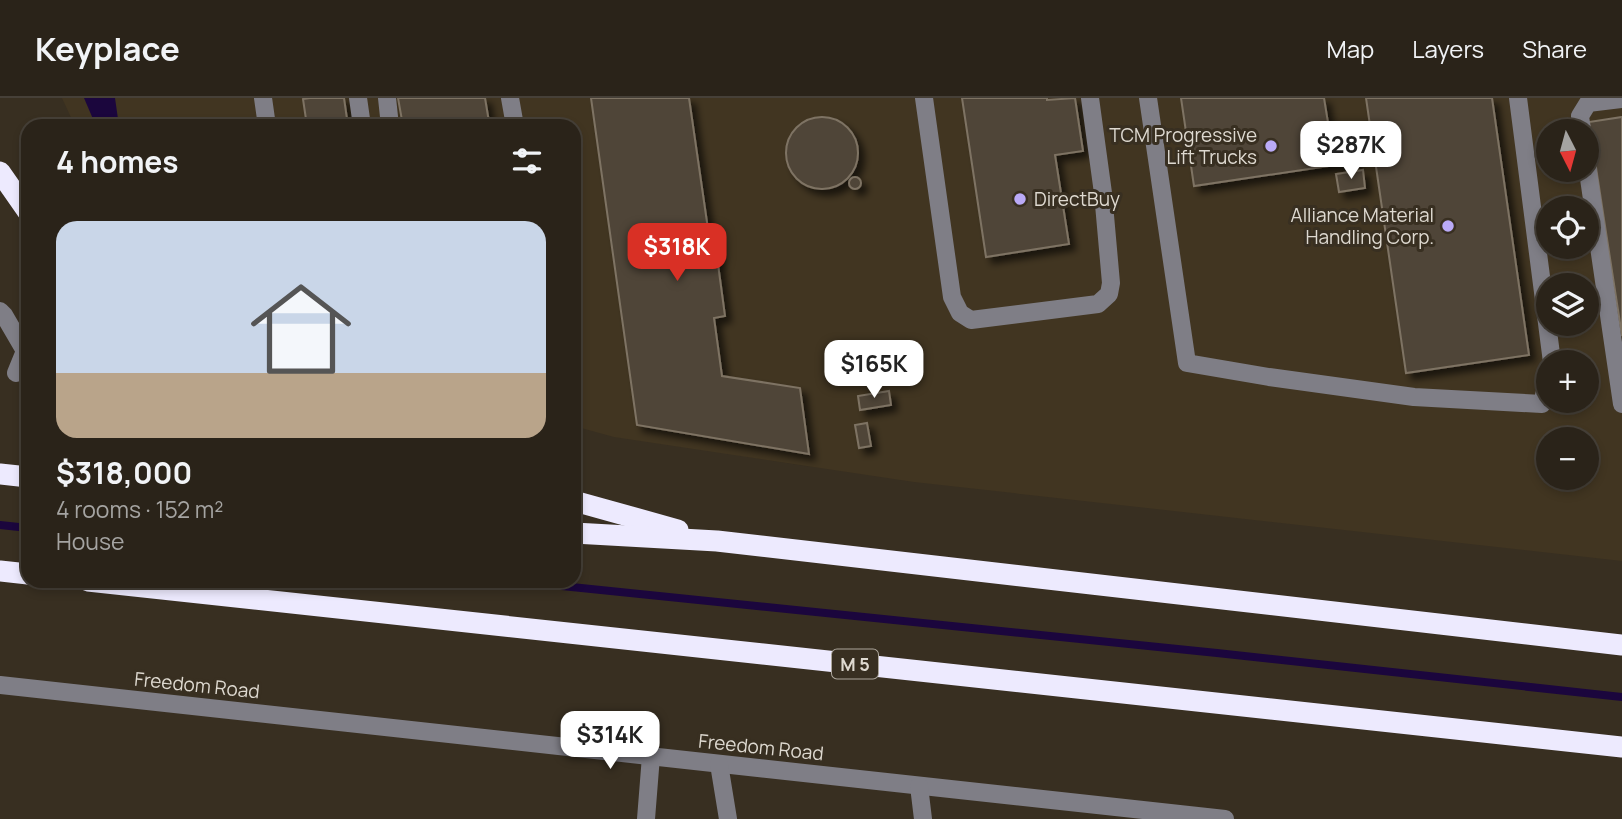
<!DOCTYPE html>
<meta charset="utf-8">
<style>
:root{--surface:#2a2319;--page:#322b22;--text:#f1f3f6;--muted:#a5a4a2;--line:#464038;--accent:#d93025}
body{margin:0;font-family:Manrope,sans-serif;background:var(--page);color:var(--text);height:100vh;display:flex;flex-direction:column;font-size:26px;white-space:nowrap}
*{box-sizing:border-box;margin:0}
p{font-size:23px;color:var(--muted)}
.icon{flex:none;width:38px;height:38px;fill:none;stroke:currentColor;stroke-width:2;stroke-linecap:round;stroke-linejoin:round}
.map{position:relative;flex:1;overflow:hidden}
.sheet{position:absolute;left:21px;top:21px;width:560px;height:469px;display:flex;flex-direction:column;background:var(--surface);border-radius:21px;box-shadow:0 4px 10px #0003,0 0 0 2px var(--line)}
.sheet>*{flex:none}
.needle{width:46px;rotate:174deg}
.buttons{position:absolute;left:1536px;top:21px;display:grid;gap:14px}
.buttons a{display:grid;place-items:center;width:63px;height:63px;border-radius:50%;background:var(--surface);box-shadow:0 4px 10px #0003,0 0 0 2px var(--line);font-size:35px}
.price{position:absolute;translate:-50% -60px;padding:0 16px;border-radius:14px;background:#fff;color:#222;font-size:23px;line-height:46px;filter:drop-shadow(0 2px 4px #0008)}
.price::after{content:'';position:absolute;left:50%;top:42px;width:21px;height:16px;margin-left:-10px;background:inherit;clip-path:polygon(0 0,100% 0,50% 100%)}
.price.selected{background:var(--accent);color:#fff}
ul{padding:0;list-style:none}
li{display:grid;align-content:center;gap:14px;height:371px;padding:0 35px}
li+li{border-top:2px solid var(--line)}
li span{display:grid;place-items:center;height:217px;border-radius:21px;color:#555}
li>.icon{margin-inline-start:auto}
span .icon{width:126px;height:126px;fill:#fffc;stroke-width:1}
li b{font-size:30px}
h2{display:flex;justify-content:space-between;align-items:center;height:84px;padding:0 35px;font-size:30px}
header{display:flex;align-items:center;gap:42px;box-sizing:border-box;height:98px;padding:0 35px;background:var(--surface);border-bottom:2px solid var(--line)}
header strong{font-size:33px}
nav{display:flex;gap:38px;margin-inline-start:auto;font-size:24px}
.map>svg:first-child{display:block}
.built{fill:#413521;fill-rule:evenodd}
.water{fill:#1b063d}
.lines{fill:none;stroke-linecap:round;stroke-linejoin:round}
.stream{stroke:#1b063d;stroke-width:8}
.building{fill:#4f4537;stroke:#7e7364;stroke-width:2;filter:url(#shadow)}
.minor{stroke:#7f7e86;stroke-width:18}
.highway{stroke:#edeafe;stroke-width:21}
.poi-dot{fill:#baaaf7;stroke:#382f21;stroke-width:2.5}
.labels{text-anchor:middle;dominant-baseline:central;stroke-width:6;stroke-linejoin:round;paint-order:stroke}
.shield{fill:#382f21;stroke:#aca69c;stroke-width:2}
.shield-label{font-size:18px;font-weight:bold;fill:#ded9d0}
.poi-label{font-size:19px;fill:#ded9d0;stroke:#382f21;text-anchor:end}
.street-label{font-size:19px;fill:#ded9d0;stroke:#382f21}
</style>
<header>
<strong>Keyplace</strong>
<nav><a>Map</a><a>Layers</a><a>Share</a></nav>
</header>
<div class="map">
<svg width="1622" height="721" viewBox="0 0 1622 721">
<defs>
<filter id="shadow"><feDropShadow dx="6" dy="6" stdDeviation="3.5" flood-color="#0009"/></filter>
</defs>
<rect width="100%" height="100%" fill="#382f21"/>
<path class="built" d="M62 0H1622V463L914 384 614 339 574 328V28H75ZM1549 33H1587V72H1549ZM1549 110H1587V149H1549ZM1549 187H1587V226H1549ZM1549 264H1587V303H1549ZM1549 341H1587V380H1549Z"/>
<path class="water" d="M84 0H115L119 28H96Z"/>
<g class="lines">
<g class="stream">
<path d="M0 427 28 430"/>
<path d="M513 483 1217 555 1622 599"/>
</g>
</g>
<g class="building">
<path d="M310 0H344L348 28H307L303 1Z"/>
<path d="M398 0H485L489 24 467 28H403Z"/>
<path d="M591 0H689L710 145 715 144 725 218 714 220 722 278 800 290 809 356 637 327Z"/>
<path d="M962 0H1047V2L1075 0 1083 53 1055 57 1069 146 986 159Z"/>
<path d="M1181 0H1324L1329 31 1351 28 1356 64 1194 88Z"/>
<path d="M1366 0H1492L1529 257 1406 275Z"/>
<path d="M1622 19V238L1589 24Z"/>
<circle cx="822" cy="55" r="36"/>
<path d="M1363 72 1365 90 1339 94 1336 76Z"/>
<circle cx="855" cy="85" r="6"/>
<path d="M889 293 891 307 860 312 858 298Z"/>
<path d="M867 325 871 348 859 350 855 327Z"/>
</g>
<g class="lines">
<g class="minor">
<path d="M263 0 267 28"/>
<path d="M358 0 362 28"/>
<path d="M387 0 390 28"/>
<path d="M510 0 515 28"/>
<path d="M924 0 952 199 960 215 971 222 1098 206 1109 196 1111 185 1103 95 1090 0"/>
<path d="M1148 0 1187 265 1269 279 1414 299 1542 306 1549 276"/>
<path d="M1518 0 1552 264"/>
<path d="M1582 33 1580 18 1588 5 1622 1"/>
<path d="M1587 67 1622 306"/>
<path d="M0 213 4 217 25 253 16 275"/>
<path d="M0 587 1225 721"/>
<path d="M719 666 728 721"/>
<path d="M919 688 923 721"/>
<path d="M646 721 651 658"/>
</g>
<g class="highway">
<path d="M0 74 28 114"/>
<path d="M0 376 28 379"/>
<path d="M574 403 678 432"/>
<path d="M574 435 717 443 1622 547"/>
<path d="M0 473 28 476"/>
<path d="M88 483 1622 649"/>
</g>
</g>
<g class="poi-dot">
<circle cx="1271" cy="48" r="7"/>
<circle cx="1020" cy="101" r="7"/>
<circle cx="1448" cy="128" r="7"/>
</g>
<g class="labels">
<rect class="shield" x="832" y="551.5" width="46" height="29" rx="5"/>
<g class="shield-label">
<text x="855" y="566">M 5</text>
</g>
<g class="poi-label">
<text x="1257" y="37">TCM Progressive<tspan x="1257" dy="22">Lift Trucks</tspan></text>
<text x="1034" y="101" text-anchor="start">DirectBuy</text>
<text x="1434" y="117">Alliance Material<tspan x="1434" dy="22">Handling Corp.</tspan></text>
</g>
<g class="street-label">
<text transform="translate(197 587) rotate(6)">Freedom Road</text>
<text transform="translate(761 649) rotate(6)">Freedom Road</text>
</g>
</g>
</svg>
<div class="buttons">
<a><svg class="needle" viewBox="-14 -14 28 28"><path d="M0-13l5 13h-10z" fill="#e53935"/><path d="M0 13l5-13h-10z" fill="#a5a4a2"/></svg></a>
<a><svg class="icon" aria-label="locate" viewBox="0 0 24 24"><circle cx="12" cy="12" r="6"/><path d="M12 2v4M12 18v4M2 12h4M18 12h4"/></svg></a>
<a><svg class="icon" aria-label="layers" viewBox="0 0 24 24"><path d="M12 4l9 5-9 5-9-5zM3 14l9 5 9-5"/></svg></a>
<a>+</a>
<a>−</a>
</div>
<b class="price" style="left:1351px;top:83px">$287K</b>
<b class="price selected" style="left:677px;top:185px">$318K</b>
<b class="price" style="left:874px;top:302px">$165K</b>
<b class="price" style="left:610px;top:673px">$314K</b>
<section class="sheet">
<h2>4 homes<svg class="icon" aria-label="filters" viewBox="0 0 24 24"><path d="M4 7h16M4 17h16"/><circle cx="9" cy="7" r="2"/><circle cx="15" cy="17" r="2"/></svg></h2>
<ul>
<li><span style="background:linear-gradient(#c9d6e8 70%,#b9a48a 0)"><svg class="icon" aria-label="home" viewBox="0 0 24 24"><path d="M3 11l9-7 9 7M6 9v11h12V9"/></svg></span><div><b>$318,000</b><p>4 rooms · 152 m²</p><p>House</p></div></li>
</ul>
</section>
</div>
